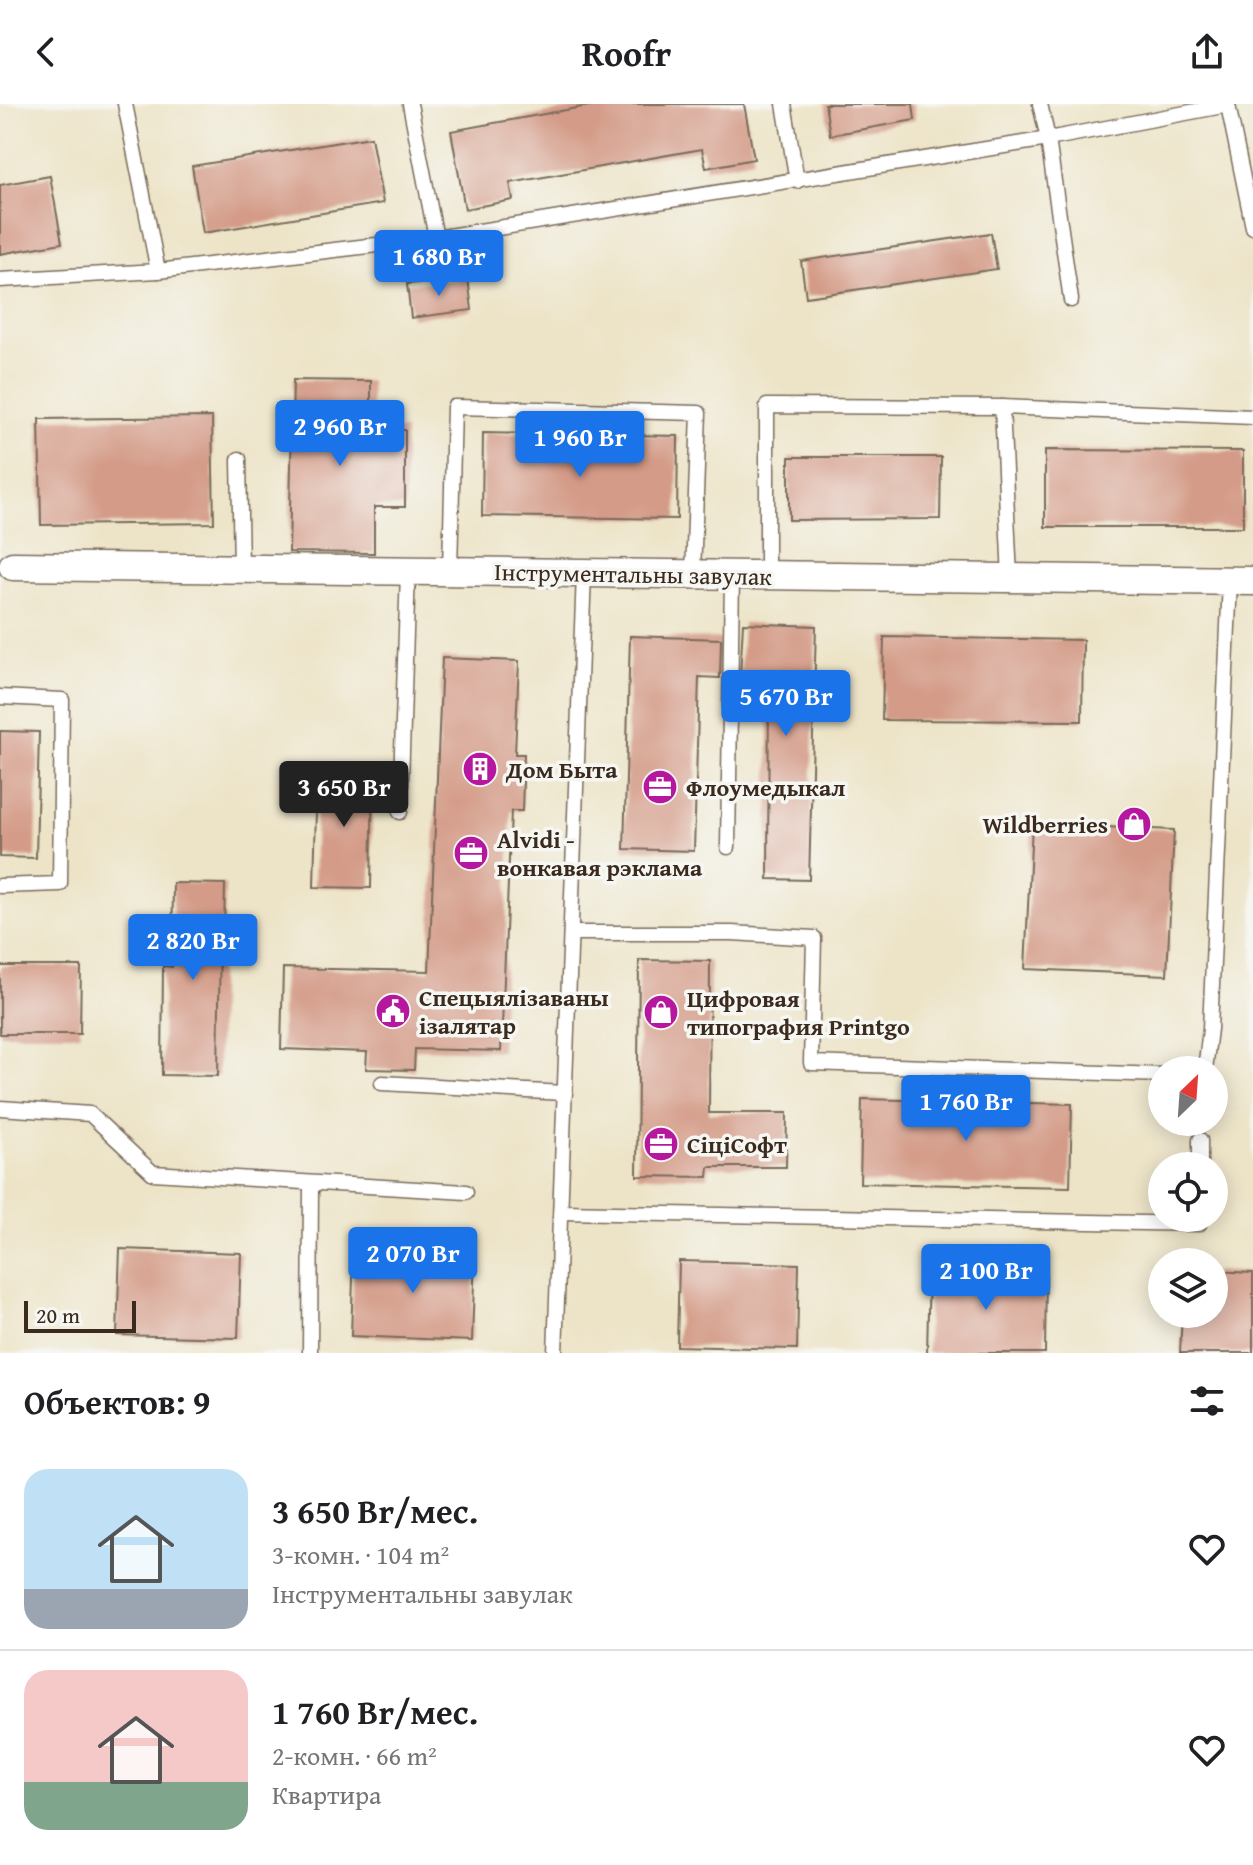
<!DOCTYPE html>
<html lang="ru">
<meta charset="utf-8">
<style>
:root{--surface:#fff;--page:#f6f6f6;--text:#202124;--muted:#757577;--line:#e0e0e0;--accent:#1a73e8}
body{margin:0;font-family:"Gentium Book Plus",serif;background:var(--page);color:var(--text);height:100vh;display:flex;flex-direction:column;font-size:30px;white-space:nowrap}
*{box-sizing:border-box;margin:0}
p{font-size:26px;color:var(--muted)}
.icon{flex:none;width:44px;height:44px;fill:none;stroke:currentColor;stroke-width:2;stroke-linecap:round;stroke-linejoin:round}
.map{position:relative;height:1249px;overflow:hidden}
.details{display:flex;flex-direction:column;background:var(--surface);flex:1}
.details>*{flex:none}
.needle{width:52px;rotate:25deg}
.controls{position:absolute;left:1148px;top:952px;display:grid;gap:16px}
.controls a{display:grid;place-items:center;width:80px;height:80px;border-radius:50%;background:var(--surface);box-shadow:0 4px 20px #0003;font-size:40px}
.scale{position:absolute;left:24px;bottom:20px;width:112px;box-sizing:border-box;padding-left:8px;border:4px solid #3b2a1e;border-top:0;font-size:22px;line-height:28px;white-space:nowrap;color:#3b2a1e;-webkit-text-stroke:6px #f6f6f2;paint-order:stroke}
.price{position:absolute;translate:-50% -68px;padding:0 18px;border-radius:8px;background:var(--accent);color:#fff;font-size:26px;line-height:52px;filter:drop-shadow(0 2px 4px #0008)}
.price::after{content:'';position:absolute;left:50%;top:48px;width:24px;height:18px;margin-left:-12px;background:inherit;clip-path:polygon(0 0,100% 0,50% 100%)}
.price.current{background:#222;color:#fff}
ul{padding:0;list-style:none}
li{display:flex;align-items:center;gap:24px;height:200px;padding:0 24px}
li+li{border-top:2px solid var(--line)}
li span{display:grid;place-items:center;flex:none;width:224px;height:160px;border-radius:24px;color:#555}
li>.icon{margin-inline-start:auto}
span .icon{width:96px;height:96px;fill:#fffc;stroke-width:1}
li b{font-size:34px}
h2{display:flex;justify-content:space-between;align-items:center;height:96px;padding:0 24px;font-size:34px}
header{display:flex;justify-content:space-between;align-items:center;height:104px;padding:0 24px;background:var(--surface);font-size:36px;font-weight:700}
.map>svg:first-child{display:block}
.building{fill:#d49b88}
.lines{fill:none;stroke-linecap:round;stroke-linejoin:round}
.lane-casing{stroke:#796b5a;stroke-width:17}
.street-casing{stroke:#796b5a;stroke-width:31}
.lane{stroke:#fff;stroke-width:14}
.street{stroke:#fff;stroke-width:28}
.labels{text-anchor:middle;dominant-baseline:central;stroke-width:7;stroke-linejoin:round;paint-order:stroke}
.street-label{font-size:24px;fill:#3b2a1e;stroke:#f6f6f2}
.poi-label{font-size:24px;font-weight:bold;fill:#3b2a1e;stroke:#f6f6f2;text-anchor:start}
</style>
<header><svg class="icon" aria-label="back" viewBox="0 0 24 24"><path d="M15 5l-7 7 7 7"/></svg>Roofr<svg class="icon" aria-label="share" viewBox="0 0 24 24"><path d="M12 15V3M7 8l5-5 5 5M5 13v7h14v-7"/></svg></header>
<div class="map">
<svg width="1253" height="1249" viewBox="0 0 1253 1249">
<rect width="100%" height="100%" fill="#f6f6f2"/>
<filter id="ink" filterUnits="userSpaceOnUse"><feTurbulence type="fractalNoise" baseFrequency=".0125" numOctaves="2"/><feDisplacementMap in="SourceGraphic" scale="16" xChannelSelector="R" yChannelSelector="G"/><feConvolveMatrix kernelMatrix="1 2 1 2 8 2 1 2 1" color-interpolation-filters="sRGB"/></filter>
<filter id="wash" filterUnits="userSpaceOnUse"><feTurbulence type="fractalNoise" baseFrequency=".006" numOctaves="4" result="noise"/><feDisplacementMap in="SourceGraphic" scale="32" xChannelSelector="R" yChannelSelector="G"/><feGaussianBlur stdDeviation="1.8" result="paint"/><feColorMatrix in="noise" values="0 0 0 0 0 0 0 0 0 0 0 0 0 0 0 0 0 1.4 0 .05"/><feComposite in="paint" operator="in"/></filter>
<g filter="url(#wash)">
<rect width="100%" height="100%" fill="#ede4c8"/>
<g id="blocks">
<g class="building">
<path d="M599 0H744L754 55 706 64 702 45 510 79 513 96 465 105 451 27Z"/>
<path d="M825 0H913L915 16 830 31Z"/>
<path d="M371 33 383 99 203 129 192 62Z"/>
<path d="M50 72 62 139 0 150V81Z"/>
<path d="M991 129 997 165 806 193 801 157Z"/>
<path d="M468 174 472 206 411 214 407 180Z"/>
<path d="M293 276 371 277V326H405V403H374V449L289 448Z"/>
<path d="M212 313 214 419 41 421 39 315Z"/>
<path d="M483 329 539 330V346L630 347 631 331 678 332 677 415 482 412Z"/>
<path d="M1045 346 1243 347V423H1045Z"/>
<path d="M789 353H941L940 415 789 416Z"/>
<path d="M743 519 816 522 809 776 768 775 769 575 740 574Z"/>
<path d="M630 532 721 535 720 574 699 573 694 747 624 745Z"/>
<path d="M884 533 1083 536 1082 617 882 616Z"/>
<path d="M442 554 519 557 515 650H524L522 707H511L501 947 415 945 414 966 366 965 367 948 281 945 283 864 429 867Z"/>
<path d="M0 627 39 628 36 754 0 753Z"/>
<path d="M317 666 373 667 371 784 314 783Z"/>
<path d="M1032 720 1174 726 1167 871 1025 865Z"/>
<path d="M173 779 225 780 224 830H220L218 972 162 971 163 862 172 863Z"/>
<path d="M639 856 710 857 709 1009H787L786 1063H709L708 1073 637 1072Z"/>
<path d="M0 862H81L80 930H0Z"/>
<path d="M862 995 1072 1000 1070 1083 860 1079Z"/>
<path d="M120 1145 241 1149 238 1234 117 1231Z"/>
<path d="M354 1146 475 1150 472 1237 351 1232Z"/>
<path d="M679 1157 799 1160 797 1245 677 1242Z"/>
<path d="M929 1166 1046 1169 1045 1249H927Z"/>
<path d="M1214 1167 1253 1169V1249H1180L1182 1210H1214Z"/>
</g>
</g>
</g>
<g filter="url(#ink)">
<use href="#blocks" fill-opacity="0" stroke="#796b5a" stroke-width="2"/>
<g class="lines">
<defs>
<g id="lane">
<path d="M125 0 158 167"/>
<path d="M410 0 436 134 1048 35 1040 0"/>
<path d="M784 0 797 77"/>
<path d="M0 176 158 167 436 134"/>
<path d="M1071 196 1048 35 1228 1 1253 123"/>
<path d="M1002 303 1010 474"/>
<path d="M239 355 241 464"/>
<path d="M450 467 454 303 699 309 693 470"/>
<path d="M767 471V302L1002 303 1253 313"/>
<path d="M0 593 62 596 60 780 0 782"/>
<path d="M400 708 408 467"/>
<path d="M728 743 732 472"/>
<path d="M571 829H732L814 834 811 959 1162 971"/>
<path d="M1205 966 1210 925 1230 477"/>
<path d="M382 979 565 989"/>
<path d="M0 1004 90 1010 153 1069 466 1088"/>
<path d="M1200 1062V1036"/>
<path d="M561 1108 1199 1120V1114"/>
<path d="M310 1249 311 1081"/>
<path d="M555 1249 584 469"/>
</g>
<path id="street" d="M13 462 1253 477"/>
</defs>
<use href="#lane" class="lane-casing"/>
<use href="#street" class="street-casing"/>
<use href="#lane" class="lane"/>
<use href="#street" class="street"/>
</g>
</g>
<defs>
<symbol id="building-disc" viewBox="-11 -11 22 22"><circle r="9.5" fill="#b5179e" stroke="#f6f6f2"/><path d="M-4-6H4V6H1V3H-1V6H-4ZM-2.5-4.3h1.7v1.8h-1.7ZM.8-4.3h1.7v1.8H.8ZM-2.5-1h1.7V.8h-1.7ZM.8-1h1.7V.8H.8Z" fill="#fff"/></symbol>
<symbol id="office-disc" viewBox="-11 -11 22 22"><circle r="9.5" fill="#b5179e" stroke="#f6f6f2"/><path d="M-6-3h4V-5.5h4V-3h4V5H-6ZM-1-4.5V-3h2v-1.5ZM-6 0V1H6V0Z" fill="#fff"/></symbol>
<symbol id="shop-disc" viewBox="-11 -11 22 22"><circle r="9.5" fill="#b5179e" stroke="#f6f6f2"/><path d="M-5-2.5h2.3a2.7 3.5 0 0 1 5.4 0H5L5.5 6h-11ZM-1.5-2.5h3a1.5 2.3 0 0 0-3 0Z" fill="#fff"/></symbol>
<symbol id="civic-disc" viewBox="-11 -11 22 22"><circle r="9.5" fill="#b5179e" stroke="#f6f6f2"/><path d="M-.6-6.5H3V-4.5H.6V-3L4-1V1h2V6H-6V1h2V-1L-.6-3ZM-1.2 2.5V6h2.4V2.5Z" fill="#fff"/></symbol>
</defs>
<g fill-rule="evenodd">
<use href="#building-disc" x="460" y="645" width="40" height="40"/>
<use href="#office-disc" x="640" y="663" width="40" height="40"/>
<use href="#shop-disc" x="1114" y="700" width="40" height="40"/>
<use href="#office-disc" x="451" y="729" width="40" height="40"/>
<use href="#civic-disc" x="373" y="887" width="40" height="40"/>
<use href="#shop-disc" x="641" y="888" width="40" height="40"/>
<use href="#office-disc" x="641" y="1020" width="40" height="40"/>
</g>
<g class="labels">
<g class="street-label">
<text transform="translate(633 470) rotate(1)">Інструментальны завулак</text>
</g>
<g class="poi-label">
<text x="506" y="665">Дом Быта</text>
<text x="686" y="683">Флоумедыкал</text>
<text x="1108" y="720" text-anchor="end">Wildberries</text>
<text x="497" y="735">Alvidi -<tspan x="497" dy="28">вонкавая рэклама</tspan></text>
<text x="419" y="893">Спецыялізаваны<tspan x="419" dy="28">ізалятар</tspan></text>
<text x="687" y="894">Цифровая<tspan x="687" dy="28">типография Printgo</tspan></text>
<text x="687" y="1040">СіціСофт</text>
</g>
</g>
</svg>
<div class="controls">
<a><svg class="needle" viewBox="-14 -14 28 28"><path d="M0-13l5 13h-10z" fill="#e53935"/><path d="M0 13l5-13h-10z" fill="#757577"/></svg></a>
<a><svg class="icon" aria-label="locate" viewBox="0 0 24 24"><circle cx="12" cy="12" r="6"/><path d="M12 2v4M12 18v4M2 12h4M18 12h4"/></svg></a>
<a><svg class="icon" aria-label="layers" viewBox="0 0 24 24"><path d="M12 4l9 5-9 5-9-5zM3 14l9 5 9-5"/></svg></a>
</div>
<div class="scale">20 m</div>
<b class="price" style="left:439px;top:194px">1 680 Br</b>
<b class="price" style="left:340px;top:364px">2 960 Br</b>
<b class="price" style="left:580px;top:375px">1 960 Br</b>
<b class="price" style="left:786px;top:634px">5 670 Br</b>
<b class="price current" style="left:344px;top:725px">3 650 Br</b>
<b class="price" style="left:193px;top:878px">2 820 Br</b>
<b class="price" style="left:966px;top:1039px">1 760 Br</b>
<b class="price" style="left:413px;top:1191px">2 070 Br</b>
<b class="price" style="left:986px;top:1208px">2 100 Br</b>
</div>
<section class="details">
<h2>Объектов: 9<svg class="icon" aria-label="filters" viewBox="0 0 24 24"><path d="M4 7h16M4 17h16"/><circle cx="9" cy="7" r="2"/><circle cx="15" cy="17" r="2"/></svg></h2>
<ul>
<li><span style="background:linear-gradient(#bfe0f5 75%,#9aa5b1 0)"><svg class="icon" aria-label="home" viewBox="0 0 24 24"><path d="M3 11l9-7 9 7M6 9v11h12V9"/></svg></span><div><b>3 650 Br/мес.</b><p>3-комн. · 104 m²</p><p>Інструментальны завулак</p></div><svg class="icon" aria-label="heart" viewBox="0 0 24 24"><path d="M12 20l-8-8c-3-5 5-10 8-4 3-6 11-1 8 4z"/></svg></li>
<li><span style="background:linear-gradient(#f6c9c9 70%,#7fa58c 0)"><svg class="icon" aria-label="home" viewBox="0 0 24 24"><path d="M3 11l9-7 9 7M6 9v11h12V9"/></svg></span><div><b>1 760 Br/мес.</b><p>2-комн. · 66 m²</p><p>Квартира</p></div><svg class="icon" aria-label="heart" viewBox="0 0 24 24"><path d="M12 20l-8-8c-3-5 5-10 8-4 3-6 11-1 8 4z"/></svg></li>
</ul>
</section>
